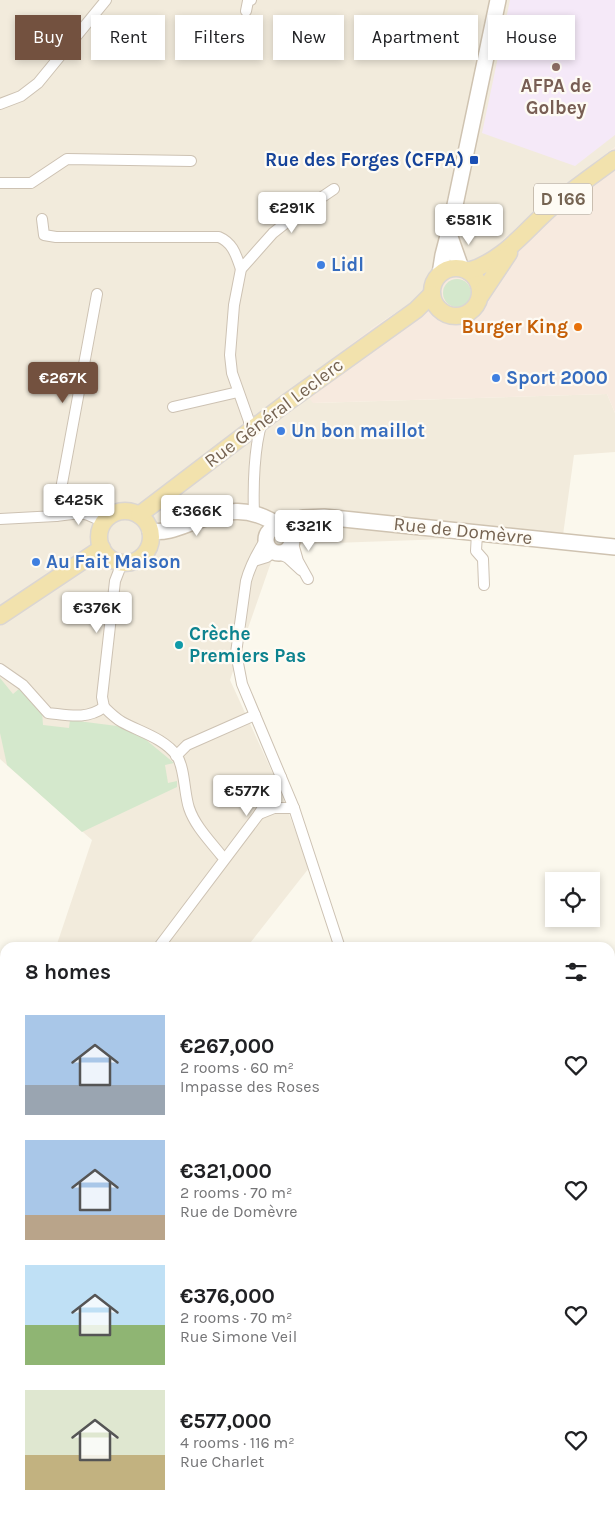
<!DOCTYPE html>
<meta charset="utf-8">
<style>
:root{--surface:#fff;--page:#f6f6f6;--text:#202124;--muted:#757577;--accent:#73513f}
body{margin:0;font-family:Karla,sans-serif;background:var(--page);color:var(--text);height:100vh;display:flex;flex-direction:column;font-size:19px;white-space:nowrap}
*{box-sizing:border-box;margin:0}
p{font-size:16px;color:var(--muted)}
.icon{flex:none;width:28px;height:28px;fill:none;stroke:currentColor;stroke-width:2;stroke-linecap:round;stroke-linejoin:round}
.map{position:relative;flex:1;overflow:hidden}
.sheet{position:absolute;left:0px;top:942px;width:615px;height:571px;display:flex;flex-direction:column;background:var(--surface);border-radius:15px 15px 0 0;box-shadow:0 2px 8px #0003}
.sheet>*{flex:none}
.hud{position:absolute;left:15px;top:15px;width:585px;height:45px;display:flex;gap:10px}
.fabs{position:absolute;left:545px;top:872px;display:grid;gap:10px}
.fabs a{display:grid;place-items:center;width:55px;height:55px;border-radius:0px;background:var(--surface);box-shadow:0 2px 8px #0003;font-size:25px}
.price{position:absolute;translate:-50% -42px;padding:0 11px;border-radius:5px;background:#fff;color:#222;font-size:16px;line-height:32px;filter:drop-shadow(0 1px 2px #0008)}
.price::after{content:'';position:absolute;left:50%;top:30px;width:15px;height:11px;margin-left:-8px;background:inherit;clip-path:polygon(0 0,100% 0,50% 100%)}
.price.current{background:var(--accent);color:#fff}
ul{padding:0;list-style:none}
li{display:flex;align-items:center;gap:15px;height:125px;padding:0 25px}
li span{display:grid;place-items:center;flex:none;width:140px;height:100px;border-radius:0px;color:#555}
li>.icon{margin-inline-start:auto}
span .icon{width:60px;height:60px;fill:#fffc;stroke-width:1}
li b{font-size:21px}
h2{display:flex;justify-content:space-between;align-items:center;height:60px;padding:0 25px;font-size:21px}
.chip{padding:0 18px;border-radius:0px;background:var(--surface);box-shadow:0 2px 8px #0003;font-size:18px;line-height:45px}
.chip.current{background:var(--accent);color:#fff}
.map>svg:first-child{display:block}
.residential{fill:#f2ebdc}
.commercial{fill:#f7eadf}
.industrial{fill:#eeeae5}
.education{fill:#f5e9f8}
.medical{fill:#f8e2e1}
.green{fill:#d4e8cc}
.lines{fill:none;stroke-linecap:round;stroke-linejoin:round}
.street-casing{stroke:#cdc2b3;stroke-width:12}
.secondary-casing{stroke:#cfc3b1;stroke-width:18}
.primary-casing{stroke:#dbd6d2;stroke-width:19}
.street{stroke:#fff;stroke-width:10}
.secondary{stroke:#fff;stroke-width:15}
.primary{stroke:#f2e2ad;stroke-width:16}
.education-dot{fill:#8d6e63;stroke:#fefbf4;stroke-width:2}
.transit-dot{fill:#1a4fb4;stroke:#fefbf4;stroke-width:2}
.shop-dot{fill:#3f7fe0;stroke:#fefbf4;stroke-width:2}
.food-dot{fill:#e8710a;stroke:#fefbf4;stroke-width:2}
.culture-dot{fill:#0f9aa8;stroke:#fefbf4;stroke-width:2}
.labels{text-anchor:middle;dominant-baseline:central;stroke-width:4.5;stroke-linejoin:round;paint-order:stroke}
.shield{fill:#fefbf4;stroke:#9e9182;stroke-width:1}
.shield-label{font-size:18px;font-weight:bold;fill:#756351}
.education-label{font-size:19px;font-weight:bold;fill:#785e54;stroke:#fefbf4}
.transit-label{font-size:19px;font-weight:bold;fill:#164399;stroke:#fefbf4;text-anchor:end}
.shop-label{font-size:19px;font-weight:bold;fill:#366cbe;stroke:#fefbf4;text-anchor:start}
.food-label{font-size:19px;font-weight:bold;fill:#c56008;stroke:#fefbf4;text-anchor:end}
.street-label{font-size:19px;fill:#756351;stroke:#fefbf4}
.culture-label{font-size:19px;font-weight:bold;fill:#0d838f;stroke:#fefbf4;text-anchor:start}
</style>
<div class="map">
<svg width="615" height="1513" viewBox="0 0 615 1513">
<rect width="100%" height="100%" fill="#fbf8ed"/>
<g class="residential">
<path d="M0 0H615V147L548 199 489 253 473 262 371 329 314 403 607 394 615 413V452L574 455 563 535 277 545 230 680 279 787 309 868 247 947H56L92 840 0 759Z"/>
<path d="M0 954H5V1098L0 1105Z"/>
<path d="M610 1349 615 1351V1513H161L163 1509H610Z"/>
</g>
<path class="commercial" d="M615 147V413L607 394 313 403 299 384 371 329 473 262 489 253 548 199Z"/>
<path class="industrial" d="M0 1371 5 1379V1509H88L85 1513H0Z"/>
<path class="education" d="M510 0H615V135L575 166 482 133Z"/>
<g class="medical">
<path d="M5 1098V1379L0 1371V1105Z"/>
<path d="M88 1509H163L161 1513H85Z"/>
</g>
<g class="green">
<circle cx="457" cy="293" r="14"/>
<path d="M0 678 13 694 20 688 42 711 43 725 69 728 70 720 117 726 145 739 174 763 165 765 168 783 177 781V787L82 832 7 765 0 733Z"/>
<path d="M0 1213 5 1216V1233L0 1234Z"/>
<path d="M5 1235V1318L0 1311V1237Z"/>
<path d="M615 1281V1351L610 1349V1290Z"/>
<path d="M0 1339 5 1346V1379L0 1371Z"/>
<path d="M15 1509H83L80 1513H13Z"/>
<path d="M136 1509H163L161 1513H140Z"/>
</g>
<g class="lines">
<defs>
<g id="street">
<path d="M246 11 248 1 251 0"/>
<path d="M0 104 21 96 38 83 106 0"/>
<path d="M0 183H31L67 159 191 161"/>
<path d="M42 219 44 235 56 237H219C233 243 236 255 241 269"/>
<path d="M173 407 238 392"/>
<path d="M249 431V421L232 373 230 355 234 305 241 269 273 233 297 214 334 189"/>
<path d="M254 513C253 487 254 447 262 422"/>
<path d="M56 516 97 294"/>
<path d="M0 519 56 516 80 513 88 515 104 522"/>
<path d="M477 533 476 551 483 559 484 585"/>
<path d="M266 539C257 553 250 566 246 581L236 653 242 684 294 808 340 948"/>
<path d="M292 540 298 561 308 579"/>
<path d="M278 553 288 558 301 570"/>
<path d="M254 561 267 557 273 552"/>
<path d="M0 669 23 685 48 713C68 715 87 720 104 707 110 713 115 718 122 722 140 732 164 738 177 756 185 769 184 793 189 808 195 826 210 841 221 855L225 858"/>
<path d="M104 707 102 697 115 581 122 563"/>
<path d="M176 756 187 745 255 715"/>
<path d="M281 777 259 814 274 808H294"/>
<path d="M158 948 259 814"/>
<path d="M0 1007 5 1001"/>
<path d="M170 1513 172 1509"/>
<path d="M393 1513 399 1509"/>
<path d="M516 1513 518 1509"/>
</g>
<g id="secondary">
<path d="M449 234 461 268"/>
<path d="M440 274 443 255 451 224 498 0"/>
<circle cx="279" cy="540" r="13"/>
<path d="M150 531C164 533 175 529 188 524 225 511 245 503 280 526L303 518 324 517 615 547"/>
</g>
<g id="primary">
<circle cx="456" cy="292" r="24"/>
<path d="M468 271C504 261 526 229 553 206 573 189 595 174 615 159"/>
<path d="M481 295 509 253"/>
<circle cx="125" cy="537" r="26"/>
<path d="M139 515 285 404 416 310 432 294"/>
<path d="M0 616 102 548"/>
</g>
</defs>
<use href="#street" class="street-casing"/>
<use href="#secondary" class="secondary-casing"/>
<use href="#primary" class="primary-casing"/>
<use href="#street" class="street"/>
<use href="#secondary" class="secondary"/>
<use href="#primary" class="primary"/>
</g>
<circle class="education-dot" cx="556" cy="67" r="5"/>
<rect class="transit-dot" x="469" y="155" width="10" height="10" rx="2.5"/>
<g class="shop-dot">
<circle cx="321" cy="265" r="5"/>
<circle cx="496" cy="378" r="5"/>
<circle cx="281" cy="431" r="5"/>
<circle cx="36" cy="562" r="5"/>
</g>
<circle class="food-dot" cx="578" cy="327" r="5"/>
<circle class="culture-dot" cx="179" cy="645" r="5"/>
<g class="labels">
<rect class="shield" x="534" y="183.5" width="58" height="31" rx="4"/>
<g class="shield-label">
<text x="563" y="199">D 166</text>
</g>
<g class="education-label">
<text x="556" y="86">AFPA de<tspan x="556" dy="22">Golbey</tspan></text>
</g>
<g class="transit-label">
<text x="464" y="160">Rue des Forges (CFPA)</text>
</g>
<g class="shop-label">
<text x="331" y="265">Lidl</text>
<text x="506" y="378">Sport 2000</text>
<text x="291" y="431">Un bon maillot</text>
<text x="46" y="562">Au Fait Maison</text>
</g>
<g class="food-label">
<text x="568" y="327">Burger King</text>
</g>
<g class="street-label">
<text transform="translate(274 413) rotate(-37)">Rue Général Leclerc</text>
<text transform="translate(463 531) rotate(6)">Rue de Domèvre</text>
</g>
<g class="culture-label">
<text x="189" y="634">Crèche<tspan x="189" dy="22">Premiers Pas</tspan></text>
</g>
</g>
</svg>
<div class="fabs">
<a><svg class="icon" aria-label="locate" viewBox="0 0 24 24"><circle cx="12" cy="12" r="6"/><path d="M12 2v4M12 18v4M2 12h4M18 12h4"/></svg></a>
</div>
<b class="price" style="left:292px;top:234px">€291K</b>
<b class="price" style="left:469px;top:246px">€581K</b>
<b class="price current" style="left:63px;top:404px">€267K</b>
<b class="price" style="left:79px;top:526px">€425K</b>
<b class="price" style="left:197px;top:537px">€366K</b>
<b class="price" style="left:309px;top:552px">€321K</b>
<b class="price" style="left:97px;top:634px">€376K</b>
<b class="price" style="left:247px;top:817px">€577K</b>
<div class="hud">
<a class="chip current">Buy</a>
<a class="chip">Rent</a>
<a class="chip">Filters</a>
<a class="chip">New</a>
<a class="chip">Apartment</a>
<a class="chip">House</a>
</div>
<section class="sheet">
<h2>8 homes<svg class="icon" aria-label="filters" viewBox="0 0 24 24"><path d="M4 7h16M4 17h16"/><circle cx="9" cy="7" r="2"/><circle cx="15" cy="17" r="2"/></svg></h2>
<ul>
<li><span style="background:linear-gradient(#a9c7e8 70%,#9aa5b1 0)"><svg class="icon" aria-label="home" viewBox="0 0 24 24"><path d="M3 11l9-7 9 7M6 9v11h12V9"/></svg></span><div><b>€267,000</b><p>2 rooms · 60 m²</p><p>Impasse des Roses</p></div><svg class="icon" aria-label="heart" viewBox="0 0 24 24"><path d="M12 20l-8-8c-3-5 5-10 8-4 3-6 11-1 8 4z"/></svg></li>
<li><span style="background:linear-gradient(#a9c7e8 75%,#b9a48a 0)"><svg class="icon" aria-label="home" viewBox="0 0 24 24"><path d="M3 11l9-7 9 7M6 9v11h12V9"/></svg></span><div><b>€321,000</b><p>2 rooms · 70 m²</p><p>Rue de Domèvre</p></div><svg class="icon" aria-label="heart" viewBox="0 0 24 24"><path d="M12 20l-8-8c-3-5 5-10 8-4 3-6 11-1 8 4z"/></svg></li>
<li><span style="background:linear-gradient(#bfe0f5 60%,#8fb573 0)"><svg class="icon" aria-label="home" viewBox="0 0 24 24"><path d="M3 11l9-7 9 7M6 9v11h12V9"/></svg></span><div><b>€376,000</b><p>2 rooms · 70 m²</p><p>Rue Simone Veil</p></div><svg class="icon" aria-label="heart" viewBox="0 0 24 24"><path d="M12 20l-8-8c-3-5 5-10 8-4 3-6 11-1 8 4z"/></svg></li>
<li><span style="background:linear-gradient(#dfe7d0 65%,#c2b280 0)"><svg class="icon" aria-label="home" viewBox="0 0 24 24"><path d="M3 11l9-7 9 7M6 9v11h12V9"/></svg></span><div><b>€577,000</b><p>4 rooms · 116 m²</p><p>Rue Charlet</p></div><svg class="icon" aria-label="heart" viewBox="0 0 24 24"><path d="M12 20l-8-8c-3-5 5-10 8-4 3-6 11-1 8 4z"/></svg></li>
</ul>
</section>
</div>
